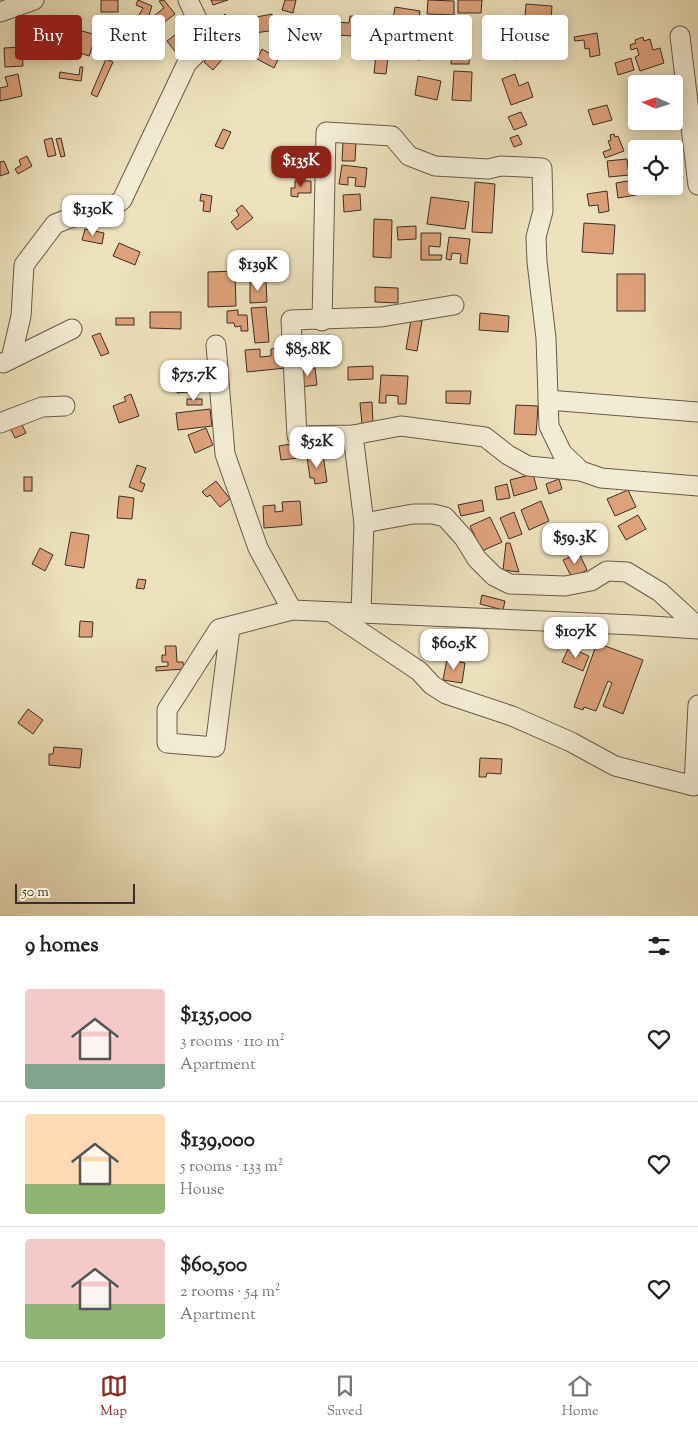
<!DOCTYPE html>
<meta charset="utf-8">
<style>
:root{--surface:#fff;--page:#f2f2f2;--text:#222;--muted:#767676;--line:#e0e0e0;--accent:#8f2418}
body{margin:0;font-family:"Sorts Mill Goudy",serif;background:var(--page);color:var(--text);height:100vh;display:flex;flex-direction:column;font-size:19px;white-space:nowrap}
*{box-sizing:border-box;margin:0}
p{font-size:16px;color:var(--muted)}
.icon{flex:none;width:28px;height:28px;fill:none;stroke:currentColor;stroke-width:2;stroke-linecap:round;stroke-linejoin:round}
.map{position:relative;height:916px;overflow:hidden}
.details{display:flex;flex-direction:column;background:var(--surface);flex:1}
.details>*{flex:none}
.top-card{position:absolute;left:15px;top:15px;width:669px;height:45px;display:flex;gap:10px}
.needle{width:32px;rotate:273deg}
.tools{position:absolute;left:628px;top:75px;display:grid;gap:10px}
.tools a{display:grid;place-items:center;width:55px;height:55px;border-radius:5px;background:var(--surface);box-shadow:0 2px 12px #0003;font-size:25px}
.scale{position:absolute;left:15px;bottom:12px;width:120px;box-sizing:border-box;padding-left:5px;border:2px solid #3c2d27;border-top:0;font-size:14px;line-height:18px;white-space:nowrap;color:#3c2d27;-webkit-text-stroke:4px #f3ecd4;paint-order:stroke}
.price{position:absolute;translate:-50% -42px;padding:0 11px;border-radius:10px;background:#fff;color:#222;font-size:16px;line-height:32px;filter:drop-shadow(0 1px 2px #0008)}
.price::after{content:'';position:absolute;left:50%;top:30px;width:15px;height:11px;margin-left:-8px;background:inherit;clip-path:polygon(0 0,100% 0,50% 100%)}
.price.current{background:var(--accent);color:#fff}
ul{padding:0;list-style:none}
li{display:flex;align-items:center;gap:15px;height:125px;padding:0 25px}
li+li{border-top:1px solid var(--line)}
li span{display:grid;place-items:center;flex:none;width:140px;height:100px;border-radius:5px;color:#555}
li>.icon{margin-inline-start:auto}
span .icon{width:60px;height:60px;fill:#fffc;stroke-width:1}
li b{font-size:21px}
h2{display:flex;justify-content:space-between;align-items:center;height:60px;padding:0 25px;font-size:21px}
.chip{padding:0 18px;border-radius:5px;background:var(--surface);box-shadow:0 2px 12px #0003;font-size:18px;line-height:45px}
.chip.current{background:var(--accent);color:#fff}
.tab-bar{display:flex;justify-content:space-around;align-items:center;height:70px;border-top:1px solid var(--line);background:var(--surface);font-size:14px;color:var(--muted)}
.tab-bar a{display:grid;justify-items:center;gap:2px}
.tab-bar .current{color:var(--accent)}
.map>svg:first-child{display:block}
.building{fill:#dea27b;stroke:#3c2d27}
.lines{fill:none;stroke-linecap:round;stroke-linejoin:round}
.minor-casing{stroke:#685a4c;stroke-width:21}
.minor{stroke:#f3ecd4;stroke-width:19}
</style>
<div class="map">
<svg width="698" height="916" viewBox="0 0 698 916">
<rect width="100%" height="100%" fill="#ede2bd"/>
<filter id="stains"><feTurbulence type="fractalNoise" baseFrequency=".004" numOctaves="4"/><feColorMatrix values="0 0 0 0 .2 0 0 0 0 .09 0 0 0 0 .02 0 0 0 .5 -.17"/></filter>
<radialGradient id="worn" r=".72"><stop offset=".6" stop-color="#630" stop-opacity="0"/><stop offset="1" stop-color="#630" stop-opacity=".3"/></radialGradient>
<g class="building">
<rect x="101" y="0" width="17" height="12"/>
<path d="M138 0 152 6 148 18 139 15 143 8 136 5Z"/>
<path d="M164 0 175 14 162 24 155 15 164 8 159 1Z"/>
<path d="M211 0H228L213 5Z"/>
<path d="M285 0H296L293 13 282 10Z"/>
<path d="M428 0 454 1V15L427 14Z"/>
<path d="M458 0H482L481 13H458Z"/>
<path d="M526 4 552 6 550 33 524 31Z"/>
<path d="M395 7 420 11 418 24 393 20Z"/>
<path d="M225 14 239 30 225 43 210 27Z"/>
<path d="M272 14 275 30 249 34 246 19Z"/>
<path d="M350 16 366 17V26L355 25 354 36 336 35 337 22 349 23Z"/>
<path d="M39 21 47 22 46 39 37 38Z"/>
<path d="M62 28 72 33 65 47 55 42Z"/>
<path d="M184 28 193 42 177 54 167 41Z"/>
<path d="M79 30 96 35 89 56 72 50Z"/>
<path d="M597 33 600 55 590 57 589 48 585 49 584 40 575 41 574 37Z"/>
<path d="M398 35 423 39 420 60 395 57Z"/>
<path d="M528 37 532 56 515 60 511 41Z"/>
<path d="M643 37 644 41 650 39 653 50 660 48 664 63 640 71 635 57 639 55 637 48 631 50 630 45 636 43 635 40Z"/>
<path d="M276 46 283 49 274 68 257 59 262 49 269 53 271 48 274 50Z"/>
<path d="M22 47 23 66 5 67 4 48Z"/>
<path d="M218 47 226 55 213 70 204 62Z"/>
<path d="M377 47 389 49 386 74 374 73Z"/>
<path d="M452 48H470L469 64H451Z"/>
<path d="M631 58 634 70 618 75 615 63Z"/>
<path d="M106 59 113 62 97 97 91 94Z"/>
<path d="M80 67H83L81 81 59 78 60 72 79 75Z"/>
<path d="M454 71 472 72 471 101 452 100Z"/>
<path d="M18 74 22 96 0 101V88L8 86 5 77Z"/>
<path d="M515 74 519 86 528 82 533 97 511 105 502 79Z"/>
<path d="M418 76 441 81 437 100 415 95Z"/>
<path d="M607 105 612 120 593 125 588 110Z"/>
<path d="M521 112 527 125 514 130 508 117Z"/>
<path d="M223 129 231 132 223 149 215 146Z"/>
<path d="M614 134 615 137 618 136 624 151 605 158 603 152 611 149 608 141 611 140 610 135Z"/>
<path d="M518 135 522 144 514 147 510 138Z"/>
<path d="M52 138 56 155 48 157 44 140Z"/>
<path d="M61 138 65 156 61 157 56 139Z"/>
<path d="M343 141 356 142 355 161H342Z"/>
<path d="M27 156 32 166 18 174 15 169 21 165 19 160Z"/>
<path d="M627 159 629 175 609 177 607 161Z"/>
<path d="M4 161 9 173 0 176V162Z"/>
<path d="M342 165 367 168 365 187 355 186 356 178 348 177V185L339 184Z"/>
<path d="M634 180 636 195 618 198 616 183Z"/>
<path d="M295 181H311V193H298V197L291 196V188H295Z"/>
<path d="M475 182 495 184 492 233 472 232Z"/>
<path d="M607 191 609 211 599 213 598 205 589 206 587 194Z"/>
<path d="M201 194 212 196 210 212 203 211 204 201H200Z"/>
<path d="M360 194 361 210 344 212 343 195Z"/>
<path d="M431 197 469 202 465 229 427 224Z"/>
<path d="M242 205 253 218 237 230 231 222 239 215 236 210Z"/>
<path d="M374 219 392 220 391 258 373 257Z"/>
<path d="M584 223 615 225 613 254 582 252Z"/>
<path d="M416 226V239L398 240 397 227Z"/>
<path d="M85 229 104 233 102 244 82 240Z"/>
<path d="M421 233H441L440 247 429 246V255H442L441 260H421Z"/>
<path d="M449 237 470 239 467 264 460 263 461 254 452 253 451 260 446 259Z"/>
<path d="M119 243 140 252 135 265 113 256Z"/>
<path d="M235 271 236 306 208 307V272Z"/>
<rect x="617" y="274" width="28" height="37"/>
<path d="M266 281 267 302 250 303V282Z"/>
<path d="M375 287 398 288V303L375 302Z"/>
<path d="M266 307 269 342 255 343 251 308Z"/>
<path d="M238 310V315H247L248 331H241V326L235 327 234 323H227V311Z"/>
<path d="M150 312H181V329L150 328Z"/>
<path d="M480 313 509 316 508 332 479 330Z"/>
<rect x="116" y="318" width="18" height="7"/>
<path d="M411 320 422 321 417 351 406 349Z"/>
<path d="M100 333 109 353 101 356 92 336Z"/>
<path d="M284 347 286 368 247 372 245 350 260 349V357L271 356V349Z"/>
<path d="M373 366V379L348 380V367Z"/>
<path d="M315 368 317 385 300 387 298 370Z"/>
<path d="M381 375 408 376 406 404H398V396L386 395V403H379Z"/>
<path d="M182 381H189V392L177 393V388L183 387Z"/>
<path d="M446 391H471L470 404 446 403Z"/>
<path d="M131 394 139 416 119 423 113 406 126 401 124 397Z"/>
<rect x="187" y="399" width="15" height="6"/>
<path d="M372 402 373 423 362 424 360 403Z"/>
<path d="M516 405 538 406 536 435 514 434Z"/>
<path d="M210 409 212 426 178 430 176 413Z"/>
<path d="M21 423 26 433 15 438 10 428Z"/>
<path d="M206 428 213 445 195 453 188 435Z"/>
<path d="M297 443 299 458 281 460 279 446Z"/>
<path d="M323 454 327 482 315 484 314 478H310L307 457Z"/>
<path d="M137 465 146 468 140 482 145 484 142 492 129 487Z"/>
<path d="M533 474 537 489 514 496 510 480Z"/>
<rect x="24" y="477" width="8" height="14"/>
<path d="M559 479 562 489 549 494 546 484Z"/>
<path d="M216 481 230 499 220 507 210 495 207 497 202 492Z"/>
<path d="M507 484 510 498 497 500 495 487Z"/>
<path d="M628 490 636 507 615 516 607 499Z"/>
<path d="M119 496 134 498 132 519 117 518Z"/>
<path d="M482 500 484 511 461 516 458 505Z"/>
<path d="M300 501 302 525 264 528 263 506 275 505V512L283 511 282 502Z"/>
<path d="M541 501 549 521 529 530 521 510Z"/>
<path d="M514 512 522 534 509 539 500 518Z"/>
<path d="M638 515 646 529 626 540 618 526Z"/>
<path d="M490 517 502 542 482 551 470 526Z"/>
<path d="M71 532 89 535 84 568 65 565Z"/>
<path d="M506 543H510L519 572 503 570Z"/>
<path d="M40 548 53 555 45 571 32 564Z"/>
<path d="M579 553 587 570 572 578 563 560Z"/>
<path d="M138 579 146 580 144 589 136 588Z"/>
<path d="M482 595 505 601 503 610 480 604Z"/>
<path d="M80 621 93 622 92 637H79Z"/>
<path d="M597 643 643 660 623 714 603 706 612 683 608 681 596 711 584 707 583 710 574 707Z"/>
<path d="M165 646H176L177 662H183L184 669 156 671V667L168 666V662H162V655H166Z"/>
<path d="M569 647 589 656 583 671 562 662Z"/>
<path d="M447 659 465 663 462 683 443 680Z"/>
<path d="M28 709 43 720 33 734 18 723Z"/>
<path d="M54 747 82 749 80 768 49 765V754H53Z"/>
<path d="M480 758 502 759 501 774 487 773 486 777H479Z"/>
</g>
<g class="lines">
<defs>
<g id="minor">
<path d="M0 12 34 0"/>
<path d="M680 36 698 185"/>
<path d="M454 305 381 317 291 320 297 436 353 435 401 426 485 437 508 455 528 466 581 471"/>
<path d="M322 321 326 132 392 136 409 156 435 166 488 169 501 166 542 168 543 211 536 237 537 262 546 338 549 426 562 453 581 471 601 478 698 486"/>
<path d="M216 345 225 454 258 548 292 610"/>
<path d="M11 359 21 316 24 265 55 224 70 218 108 210 122 200 187 63 208 42 188 0"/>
<path d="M3 363 72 329"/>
<path d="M548 400 698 412"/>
<path d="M0 423 42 407 65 406"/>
<path d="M353 435 364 523 361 613"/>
<path d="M364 523 413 514H433L445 517 464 538 477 559 494 576 510 584 565 586 591 581 607 571 627 572 660 592 698 627"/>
<path d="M331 612 419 671 432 685 446 694 512 716 571 742 615 766 694 786 698 705"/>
<path d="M230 628 215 747 167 743V710L219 629 292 610 636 625 698 629"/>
</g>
</defs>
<use href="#minor" class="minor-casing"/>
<use href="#minor" class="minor"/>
</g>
<rect width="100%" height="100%" filter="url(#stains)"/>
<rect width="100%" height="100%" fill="url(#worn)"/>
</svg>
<div class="tools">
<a><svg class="needle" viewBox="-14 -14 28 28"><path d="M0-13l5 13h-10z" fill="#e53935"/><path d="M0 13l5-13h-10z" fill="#767676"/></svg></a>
<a><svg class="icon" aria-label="locate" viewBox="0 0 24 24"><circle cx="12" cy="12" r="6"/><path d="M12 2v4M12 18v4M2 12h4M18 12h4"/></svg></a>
</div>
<div class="scale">50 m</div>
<b class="price current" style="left:301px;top:188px">$135K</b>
<b class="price" style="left:93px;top:237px">$130K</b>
<b class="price" style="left:258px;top:292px">$139K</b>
<b class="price" style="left:308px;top:377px">$85.8K</b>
<b class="price" style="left:194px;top:402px">$75.7K</b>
<b class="price" style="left:317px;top:469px">$52K</b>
<b class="price" style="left:575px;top:565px">$59.3K</b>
<b class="price" style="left:576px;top:659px">$107K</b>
<b class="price" style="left:454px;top:671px">$60.5K</b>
<div class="top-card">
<a class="chip current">Buy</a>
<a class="chip">Rent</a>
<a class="chip">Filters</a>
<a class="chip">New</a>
<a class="chip">Apartment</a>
<a class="chip">House</a>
</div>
</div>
<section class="details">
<h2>9 homes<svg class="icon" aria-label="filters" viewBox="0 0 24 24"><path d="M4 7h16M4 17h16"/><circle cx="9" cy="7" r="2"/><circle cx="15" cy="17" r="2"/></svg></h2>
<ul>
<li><span style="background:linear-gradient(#f6c9c9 75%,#7fa58c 0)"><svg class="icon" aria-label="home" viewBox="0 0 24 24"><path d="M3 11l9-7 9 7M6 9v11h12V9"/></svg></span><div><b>$135,000</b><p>3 rooms · 110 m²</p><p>Apartment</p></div><svg class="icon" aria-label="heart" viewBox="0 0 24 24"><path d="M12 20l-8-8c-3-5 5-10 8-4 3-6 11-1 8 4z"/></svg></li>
<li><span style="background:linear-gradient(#ffd9b3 70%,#8fb573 0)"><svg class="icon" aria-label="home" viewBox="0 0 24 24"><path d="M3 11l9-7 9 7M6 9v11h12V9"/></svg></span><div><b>$139,000</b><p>5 rooms · 133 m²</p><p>House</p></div><svg class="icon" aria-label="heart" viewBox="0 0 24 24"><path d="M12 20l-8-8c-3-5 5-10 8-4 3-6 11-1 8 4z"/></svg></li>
<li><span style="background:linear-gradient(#f6c9c9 65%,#8fb573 0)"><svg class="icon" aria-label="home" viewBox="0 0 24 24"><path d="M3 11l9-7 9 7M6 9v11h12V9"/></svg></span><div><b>$60,500</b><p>2 rooms · 54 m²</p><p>Apartment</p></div><svg class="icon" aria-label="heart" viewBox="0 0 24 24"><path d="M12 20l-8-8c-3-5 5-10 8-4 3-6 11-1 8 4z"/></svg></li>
</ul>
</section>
<nav class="tab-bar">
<a class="current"><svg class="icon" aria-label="map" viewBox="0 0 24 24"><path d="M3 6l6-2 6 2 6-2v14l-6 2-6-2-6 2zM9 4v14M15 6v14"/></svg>Map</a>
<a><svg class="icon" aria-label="saved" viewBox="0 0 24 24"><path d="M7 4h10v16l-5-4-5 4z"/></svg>Saved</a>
<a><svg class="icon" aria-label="home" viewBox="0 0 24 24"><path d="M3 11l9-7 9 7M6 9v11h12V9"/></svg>Home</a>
</nav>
